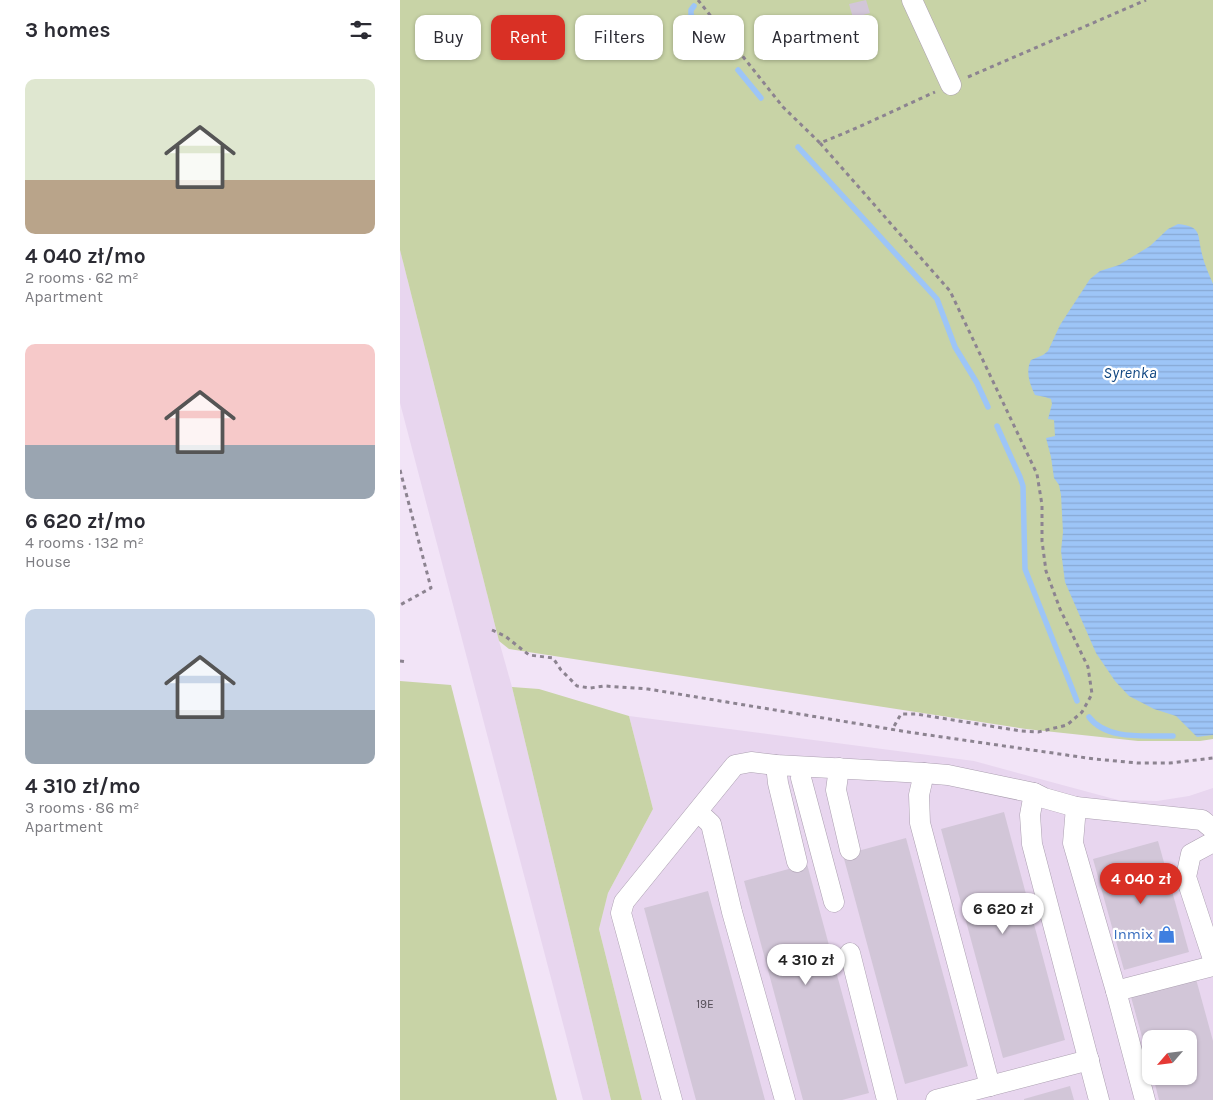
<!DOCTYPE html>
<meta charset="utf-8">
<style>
:root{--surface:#fff;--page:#f2f2f3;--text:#2b2b33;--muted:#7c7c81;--accent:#d93025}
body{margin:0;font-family:Karla,sans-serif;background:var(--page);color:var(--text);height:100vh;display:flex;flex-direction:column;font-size:19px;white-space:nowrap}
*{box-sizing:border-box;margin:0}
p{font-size:16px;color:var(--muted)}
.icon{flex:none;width:28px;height:28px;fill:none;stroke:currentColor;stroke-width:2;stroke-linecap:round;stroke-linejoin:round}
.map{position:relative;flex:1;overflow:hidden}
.drawer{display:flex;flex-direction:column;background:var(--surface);width:400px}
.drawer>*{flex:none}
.guide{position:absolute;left:15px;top:15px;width:475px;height:45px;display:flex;gap:10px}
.needle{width:32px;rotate:242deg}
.buttons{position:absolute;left:742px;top:1030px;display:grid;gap:10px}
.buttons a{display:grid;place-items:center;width:55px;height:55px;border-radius:10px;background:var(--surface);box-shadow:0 1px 4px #0004;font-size:25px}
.price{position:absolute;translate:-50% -42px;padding:0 11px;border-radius:18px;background:#fff;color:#222;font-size:16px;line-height:32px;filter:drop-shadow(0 1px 2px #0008)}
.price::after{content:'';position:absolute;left:50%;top:30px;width:15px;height:11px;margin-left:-8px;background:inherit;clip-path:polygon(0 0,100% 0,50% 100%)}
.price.on{background:var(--accent);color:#fff}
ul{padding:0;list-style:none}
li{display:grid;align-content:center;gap:10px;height:265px;padding:0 25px}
li span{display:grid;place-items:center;height:155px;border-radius:10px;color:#555}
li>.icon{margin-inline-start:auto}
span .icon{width:90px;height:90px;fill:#fffc;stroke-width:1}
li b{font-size:21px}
h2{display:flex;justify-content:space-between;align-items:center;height:60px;padding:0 25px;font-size:21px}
.pill{padding:0 18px;border-radius:10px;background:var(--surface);box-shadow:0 1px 4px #0004;font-size:18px;line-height:45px}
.pill.on{background:var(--accent);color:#fff}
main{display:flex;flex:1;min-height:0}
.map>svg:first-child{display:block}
.built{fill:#e8d6ef;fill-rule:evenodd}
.grass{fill:#c8d3a6}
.water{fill:url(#water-rules)}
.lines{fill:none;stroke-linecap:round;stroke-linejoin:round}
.stream{stroke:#9dc5f7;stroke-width:5.5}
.building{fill:#d2c6d8}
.minor-casing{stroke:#aca0b1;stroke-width:21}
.path{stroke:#8c8390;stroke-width:3;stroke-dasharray:4 4;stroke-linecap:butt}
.minor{stroke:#fff;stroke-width:20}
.labels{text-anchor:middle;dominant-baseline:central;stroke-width:4.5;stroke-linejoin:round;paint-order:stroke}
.number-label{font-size:12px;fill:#544d57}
.shop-label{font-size:15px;fill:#366cbe;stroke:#fff;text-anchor:end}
.water-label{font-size:16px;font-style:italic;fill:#104782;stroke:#fff}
</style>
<main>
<section class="drawer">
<h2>3 homes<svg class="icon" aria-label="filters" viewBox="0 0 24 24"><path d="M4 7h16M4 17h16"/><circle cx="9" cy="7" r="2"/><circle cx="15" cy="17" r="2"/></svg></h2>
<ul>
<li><span style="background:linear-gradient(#dfe7d0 65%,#b9a48a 0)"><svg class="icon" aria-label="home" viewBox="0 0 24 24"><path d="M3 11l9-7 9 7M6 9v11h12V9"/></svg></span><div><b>4 040 zł/mo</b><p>2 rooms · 62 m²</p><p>Apartment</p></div></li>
<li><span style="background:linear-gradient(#f6c9c9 65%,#9aa5b1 0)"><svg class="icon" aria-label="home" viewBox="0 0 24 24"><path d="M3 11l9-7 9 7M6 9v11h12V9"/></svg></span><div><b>6 620 zł/mo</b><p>4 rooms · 132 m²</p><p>House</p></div></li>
<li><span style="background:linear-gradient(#c9d6e8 65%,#9aa5b1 0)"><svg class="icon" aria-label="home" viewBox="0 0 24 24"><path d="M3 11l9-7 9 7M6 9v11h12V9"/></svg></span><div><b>4 310 zł/mo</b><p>3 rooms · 86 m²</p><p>Apartment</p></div></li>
</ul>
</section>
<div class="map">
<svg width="813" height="1100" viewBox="0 0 813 1100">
<defs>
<pattern id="water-rules" width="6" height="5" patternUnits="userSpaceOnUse" patternTransform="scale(1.25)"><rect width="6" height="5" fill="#9dc5f7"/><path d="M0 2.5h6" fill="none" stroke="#87a9d4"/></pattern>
</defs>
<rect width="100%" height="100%" fill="#f2e4f7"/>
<g class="built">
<path d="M0 250 99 641 112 687 211 1100H183L0 403Z"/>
<path d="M229 716 574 761 718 800 757 801 789 796 813 788V1100H242L199 929 208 893 253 809ZM751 1039H789V1076H751Z"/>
</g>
<g class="grass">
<path d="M0 0H813V739L800 741H738L626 729 109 649 99 641 0 250Z"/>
<path d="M0 681 51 685 157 1100H0Z"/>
<path d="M112 687 139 689 229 716 253 809 208 893 199 929 242 1100H211Z"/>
</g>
<path class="water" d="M778 224C802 227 797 233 802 254 804 264 809 274 813 284V735L797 737 776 716 754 709 729 696 715 681 696 653 665 582 661 551 663 532 661 495 659 485 654 478 651 457 646 438 655 436 654 420 648 419 652 404 651 399 645 397 635 395C630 384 625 372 631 360L643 355 648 351 660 325 690 279 700 271 719 265 750 246 768 229Z"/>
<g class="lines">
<g class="stream">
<path d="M294 6 291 10V15L316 45"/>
<path d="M338 70 361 98"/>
<path d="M398 147 537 299 555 347 577 383 588 407"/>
<path d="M597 426 620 477 623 486 625 569 677 701"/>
<path d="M689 717C707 741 746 735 773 736"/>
</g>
</g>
<g class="building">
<path d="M466 0 470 13 453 18 449 4Z"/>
<path d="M604 812 665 1040 603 1058 541 829Z"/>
<path d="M506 838 568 1066 505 1084 443 855Z"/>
<path d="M758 841 789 952 724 970 693 859Z"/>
<path d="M407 864 469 1093 442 1100H403L344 881Z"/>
<path d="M308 891 365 1100H296L244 908Z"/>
<path d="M796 979 813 1041V1100H759L753 1076H789V1039H751V1069L731 997Z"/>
<path d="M670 1086 674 1100H624V1099Z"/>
</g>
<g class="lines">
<defs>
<g id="minor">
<path d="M512 0 551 85"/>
<path d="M376 765 378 783 397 862"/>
<path d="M403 767 401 778 434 902"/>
<path d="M439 768 436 790 450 850"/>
<path d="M634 793 630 815 632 844 699 1100"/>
<path d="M298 812 311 824 332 912 385 1100"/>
<path d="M813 842 791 854 786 877 813 959"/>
<path d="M450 953 487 1100"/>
<path d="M716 991 813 966"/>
<path d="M590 1086 520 823 519 795 524 773 548 775 634 793 644 798 676 807"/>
<path d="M272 1100 221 913 224 902 335 765 351 762 376 765 524 773"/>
<path d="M536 1100 689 1060"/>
<path d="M745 1100 716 991 673 843 676 807 802 820 813 829"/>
</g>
</defs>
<use href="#minor" class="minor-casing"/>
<g class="path">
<path d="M298 0 383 107 420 143C459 128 497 109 535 92"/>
<path d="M568 77 746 0"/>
<path d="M420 143 550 291 637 474 642 505V541L646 571 660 609 688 667 692 694 682 712 667 725 638 732 621 731 516 714H501L492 730"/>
<path d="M0 470 31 588 0 605"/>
<path d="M92 630 105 636 129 655 153 658 161 670 177 686 190 688 205 686 248 689 508 732 694 759 738 763H770L813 758"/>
<path d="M0 661 7 662"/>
</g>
<use href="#minor" class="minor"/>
</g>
<defs>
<symbol id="shop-bare" viewBox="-9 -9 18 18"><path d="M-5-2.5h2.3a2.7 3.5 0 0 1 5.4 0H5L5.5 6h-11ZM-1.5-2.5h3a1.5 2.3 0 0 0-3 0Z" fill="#3f7fe0" stroke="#fff" stroke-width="2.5" paint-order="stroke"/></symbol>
</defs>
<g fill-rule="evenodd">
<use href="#shop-bare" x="754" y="922" width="25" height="25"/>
</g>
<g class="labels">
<g class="number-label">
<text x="305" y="1004">19E</text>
</g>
<g class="shop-label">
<text x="753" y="934">Inmix</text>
</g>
<g class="water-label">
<text x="730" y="372">Syrenka</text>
</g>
</g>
</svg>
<div class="buttons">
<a><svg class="needle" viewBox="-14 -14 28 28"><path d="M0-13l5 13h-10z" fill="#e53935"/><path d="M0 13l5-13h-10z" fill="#7c7c81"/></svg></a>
</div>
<b class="price on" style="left:741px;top:905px">4 040 zł</b>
<b class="price" style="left:603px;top:935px">6 620 zł</b>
<b class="price" style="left:406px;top:986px">4 310 zł</b>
<div class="guide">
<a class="pill">Buy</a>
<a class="pill on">Rent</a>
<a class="pill">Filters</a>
<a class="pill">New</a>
<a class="pill">Apartment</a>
</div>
</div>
</main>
